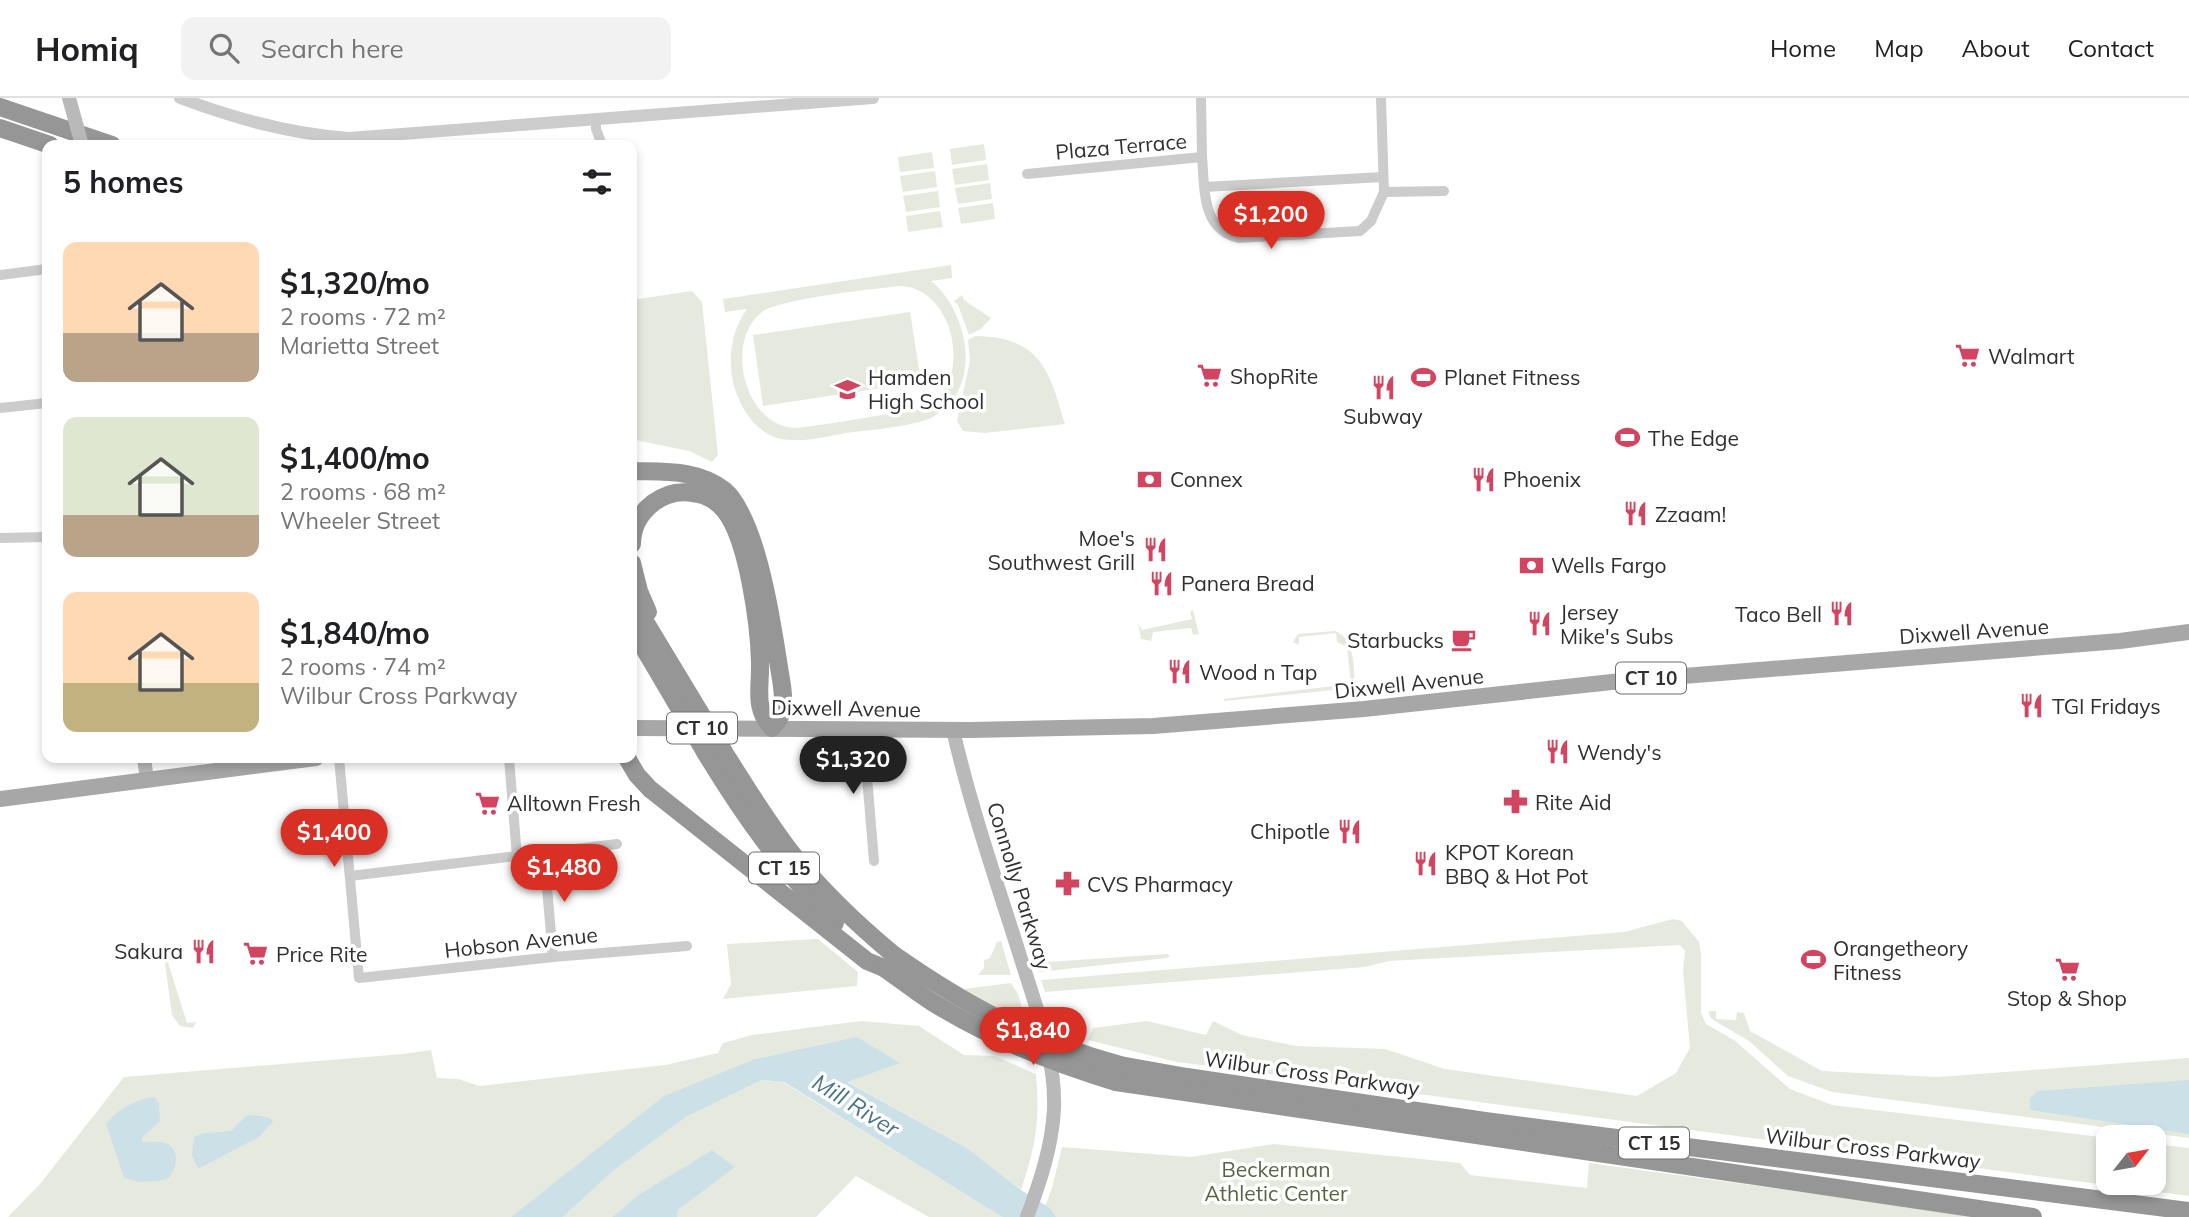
<!DOCTYPE html>
<meta charset="utf-8">
<style>
:root{--surface:#fff;--page:#f2f2f2;--text:#202124;--muted:#757577;--line:#e0e0e0;--accent:#d93025}
body{margin:0;font-family:Mulish,sans-serif;background:var(--page);color:var(--text);height:100vh;display:flex;flex-direction:column;font-size:26px;white-space:nowrap}
*{box-sizing:border-box;margin:0}
p{font-size:23px;color:var(--muted)}
.icon{flex:none;width:38px;height:38px;fill:none;stroke:currentColor;stroke-width:2;stroke-linecap:round;stroke-linejoin:round}
.map{position:relative;flex:1;overflow:hidden}
.side{position:absolute;left:42px;top:42px;width:595px;height:623px;display:flex;flex-direction:column;background:var(--surface);border-radius:14px;box-shadow:0 4px 10px #0003}
.side>*{flex:none}
.needle{width:46px;rotate:59deg}
.fabs{position:absolute;left:2096px;top:1027px;display:grid;gap:14px}
.fabs a{display:grid;place-items:center;width:70px;height:70px;border-radius:14px;background:var(--surface);box-shadow:0 4px 10px #0003;font-size:35px}
.price{position:absolute;translate:-50% -60px;padding:0 16px;border-radius:24px;background:var(--accent);color:#fff;font-size:23px;line-height:46px;filter:drop-shadow(0 2px 4px #0008)}
.price::after{content:'';position:absolute;left:50%;top:42px;width:21px;height:16px;margin-left:-10px;background:inherit;clip-path:polygon(0 0,100% 0,50% 100%)}
.price.active{background:#222;color:#fff}
ul{padding:0;list-style:none}
li{display:flex;align-items:center;gap:21px;height:175px;padding:0 21px}
li span{display:grid;place-items:center;flex:none;width:196px;height:140px;border-radius:14px;color:#555}
li>.icon{margin-inline-start:auto}
span .icon{width:84px;height:84px;fill:#fffc;stroke-width:1}
li b{font-size:30px}
h2{display:flex;justify-content:space-between;align-items:center;height:84px;padding:0 21px;font-size:30px}
header{display:flex;align-items:center;gap:42px;box-sizing:border-box;height:98px;padding:0 35px;background:var(--surface);border-bottom:2px solid var(--line)}
header strong{font-size:33px}
nav{display:flex;gap:38px;margin-inline-start:auto;font-size:24px}
.search{width:490px;height:63px;background:var(--page);display:flex;align-items:center;gap:18px;box-sizing:border-box;padding:0 24px;border-radius:14px;color:var(--muted);font-size:26px}
.map>svg:first-child{display:block}
.green{fill:#e6eade;fill-rule:evenodd}
.water{fill:#cce0e8}
.lines{fill:none;stroke-linecap:round;stroke-linejoin:round}
.minor{stroke:#ccc;stroke-width:10}
.tertiary{stroke:#ccc;stroke-width:12}
.secondary{stroke:#b9b9b9;stroke-width:14}
.primary{stroke:#a7a7a7;stroke-width:16}
.motorway{stroke:#969696;stroke-width:18}
.secondary-bridge{stroke:#b9b9b9;stroke-width:14}
.motorway-bridge{stroke:#969696;stroke-width:18}
.labels{text-anchor:middle;dominant-baseline:central;stroke-width:7;stroke-linejoin:round;paint-order:stroke}
.shield{fill:#fff;stroke:#6d6d6d;stroke-width:2}
.shield-label{font-size:19px;font-weight:bold;fill:#2f2f2f}
.street-label{font-size:21px;fill:#2f2f2f;stroke:#fff}
.poi-label{font-size:21px;fill:#2f2f2f;stroke:#fff;text-anchor:start}
.park-label{font-size:21px;fill:#566541;stroke:#fff}
.water-label{font-size:23px;font-style:italic;fill:#467587;stroke:#fff}
</style>
<header>
<strong>Homiq</strong>
<div class="search"><svg class="icon" aria-label="search" viewBox="0 0 24 24"><circle cx="10" cy="10" r="6"/><path d="M15 15l6 6"/></svg>Search here</div>
<nav><a>Home</a><a>Map</a><a>About</a><a>Contact</a></nav>
</header>
<div class="map">
<svg width="2189" height="1119" viewBox="0 0 2189 1119">
<rect width="100%" height="100%" fill="#fff"/>
<g class="green">
<path d="M984 46 986 62 952 67 950 51Z"/>
<path d="M932 54 934 70 900 74 898 59Z"/>
<path d="M987 66 989 82 955 87 952 71Z"/>
<path d="M935 73 937 89 903 94 900 78Z"/>
<path d="M990 85 992 101 958 106 955 90Z"/>
<path d="M938 93 940 109 906 114 903 98Z"/>
<path d="M993 105 995 121 961 126 958 110Z"/>
<path d="M940 113 943 129 908 134 906 118Z"/>
<path d="M951 167 952 180 931 183C967 212 983 284 939 315 934 319 927 322 920 324 896 330 870 332 846 335 829 338 810 343 793 342 786 342 778 341 772 338 752 329 740 308 734 288 727 262 731 233 747 211L725 214 723 201ZM899 188C953 188 974 280 929 307 916 315 897 315 882 317 854 322 826 326 797 330 745 330 723 244 762 214 779 201 873 191 899 188Z"/>
<path d="M692 193 702 204 718 357 712 364 689 353 640 343 632 339V202Z"/>
<path d="M962 197 964 202 991 220 981 231 969 237 958 207 954 203Z"/>
<path d="M910 214 921 284 763 308 753 237Z"/>
<path d="M975 238C1040 239 1049 271 1065 326L984 335 963 333 957 323 970 263 968 242Z"/>
<path d="M1193 512 1199 536 1193 537 1191 530 1153 534 1151 543 1141 541 1138 525 1142 532 1192 521 1190 514Z"/>
<path d="M1335 533C1355 540 1355 572 1354 590L1224 603V601L1351 586 1347 549 1337 544 1336 535 1299 539V547L1293 544 1298 536Z"/>
<path d="M1673 821 1682 823 1699 844 1701 856V915L1706 926 1734 942 1790 991 1832 1007 2109 1040V1085H2154V1046L2189 1050V1098L1177 964 1088 942 1093 930 1147 923 1206 937 1213 923 1242 937 1296 948 1385 951 1445 971 1637 998 1676 975 1690 950 1683 873 1685 853 1680 847 1389 863 1365 869 1045 894 1041 882 1624 834Z"/>
<path d="M818 841 858 874 857 888 723 901 731 886 727 846Z"/>
<path d="M1001 843 1011 877H978L984 870V862L990 860 997 844Z"/>
<path d="M168 846 174 854 166 858 187 925 196 924 193 930 180 928 172 917 163 851 164 847Z"/>
<path d="M1167 856 1170 858 1167 860 1039 874 1035 864 1038 862 1047 864Z"/>
<path d="M1011 885 1018 896 1022 910C1002 919 980 901 963 891Z"/>
<path d="M1709 913H1716V921L1736 922 1737 914 1744 915 1750 933 1822 973 1938 979 2189 960V1040L1832 994 1788 978 1749 943 1715 923 1710 919Z"/>
<path d="M861 923 919 928 964 957 994 958 1036 976C1040 1024 1036 1046 1021 1092L967 1050 846 983 857 940 755 961 574 1070 511 1119H8L40 1086 124 979 403 956 431 952 437 980 458 981 480 988 665 967 718 955 723 945 752 937Z"/>
<path d="M762 982 783 984 1002 1119H929L856 1078 816 1119H677L678 1112 734 1069 712 1052 641 1095 612 1119H563L613 1073 686 1019Z"/>
<path d="M1274 1046 1460 1065 1470 1077 1587 1090 1589 1065 1985 1119H1041L1052 1090 1062 1049 1191 1059Z"/>
</g>
<g class="water">
<path d="M857 939 900 965 847 984 967 1050 1021 1092 1050 1110 1056 1119H1002L784 984 762 982 686 1019 613 1073 563 1119H511L664 998 755 961Z"/>
<path d="M2189 982V1036L2030 1012V1000L2038 993Z"/>
<path d="M154 999 159 1005 160 1023 142 1040 143 1044C149 1045 154 1043 160 1044 180 1046 179 1067 169 1080L159 1083 140 1084 124 1080 106 1026C116 1012 137 1001 154 999Z"/>
<path d="M253 1017 267 1019 273 1023 272 1025 259 1039 200 1070 197 1069 192 1057 194 1039 203 1035 231 1033 246 1018Z"/>
<path d="M712 1052 735 1069 678 1112 677 1119H612L641 1095Z"/>
</g>
<g class="lines">
<g class="minor">
<path d="M1381 0 1384 94 1444 93"/>
<path d="M596 21V31L602 47"/>
<path d="M1202 59C1205 91 1201 132 1239 140L1360 133 1371 123 1384 94"/>
<path d="M1027 76 1202 59 1201 0"/>
<path d="M1205 89 1383 79"/>
<path d="M0 177 47 171"/>
<path d="M0 310 47 305"/>
<path d="M0 440 47 439"/>
<path d="M863 631 874 763"/>
<path d="M339 660 359 880 553 859 687 848"/>
<path d="M509 660 517 759"/>
<path d="M544 755 553 859"/>
<path d="M350 778 617 746"/>
</g>
<path class="tertiary" d="M180 0C236 21 290 36 349 40L873 0"/>
<g class="secondary">
<path d="M953 632C971 710 997 785 1021 861 1036 909 1056 961 1054 1011 1052 1049 1040 1084 1027 1119"/>
<path d="M144 660 147 682"/>
</g>
<g class="primary">
<path d="M632 630 971 632 1153 628 1364 611 1621 583 2120 543 2189 534"/>
<path d="M0 701 316 660"/>
</g>
<g class="motorway">
<path d="M0 9 112 47"/>
<path d="M0 30 50 47"/>
<path d="M632 373C664 374 697 371 724 392 730 397 736 406 740 414 761 453 772 524 779 569 781 583 785 598 782 612 781 619 777 624 772 630 753 609 761 590 760 564 759 527 748 442 725 413 718 404 708 398 698 396 682 392 666 395 653 405 639 416 632 429 632 446"/>
<path d="M632 465 639 493 648 514"/>
<path d="M632 502 693 603"/>
<path d="M632 530 675 603"/>
<path d="M705 654C745 720 781 770 835 825"/>
<path d="M724 654C746 689 768 725 794 758 823 794 858 827 894 857"/>
<path d="M627 660 637 677 650 691 867 863 884 870"/>
<path d="M1120 967 1187 979 1485 1023 2189 1113"/>
<path d="M1116 984 2033 1119"/>
</g>
<path class="secondary-bridge" d="M69 0 82 47"/>
<g class="motorway-bridge">
<path d="M675 603 705 654"/>
<path d="M693 603 724 654"/>
<path d="M894 857C970 910 1031 942 1120 967"/>
<path d="M884 870C900 881 916 894 932 904 990 940 1052 965 1116 984"/>
</g>
</g>
<defs>
<symbol id="supermarket-bare" viewBox="-9 -9 18 18"><path d="M-6-5.5h2.5l.6 2H6L4.5 2H-2.5L-4.4-4H-6ZM-1.5 3.2a1.3 1.3 0 1 0 .1 0ZM3 3.2a1.3 1.3 0 1 0 .1 0Z" fill="#d14560" stroke="#fff" stroke-width="2.5" paint-order="stroke"/></symbol>
<symbol id="stadium-bare" viewBox="-9 -9 18 18"><path d="M0-5a6.5 5 0 1 0 0 10a6.5 5 0 1 0 0-10ZM-3.5-1.8h7v3.6h-7Z" fill="#d14560" stroke="#fff" stroke-width="2.5" paint-order="stroke"/></symbol>
<symbol id="restaurant-bare" viewBox="-9 -9 18 18"><path d="M-5-6h1v4h1v-4h1v4h1v-4h1v5L-1.5 .5V6h-2V.5L-5-1ZM5-6V6H3V1.5H1.5Q1.5-4 5-6Z" fill="#d14560" stroke="#fff" stroke-width="2.5" paint-order="stroke"/></symbol>
<symbol id="school-bare" viewBox="-9 -9 18 18"><path d="M0-5L7-2L0 1L-7-2ZM-4 1L0 2.5L4 1V4Q0 6-4 4Z" fill="#d14560" stroke="#fff" stroke-width="2.5" paint-order="stroke"/></symbol>
<symbol id="bank-bare" viewBox="-9 -9 18 18"><path d="M-6-4H6V4H-6ZM0-2.3a2.3 2.3 0 1 0 0 4.6a2.3 2.3 0 1 0 0-4.6Z" fill="#d14560" stroke="#fff" stroke-width="2.5" paint-order="stroke"/></symbol>
<symbol id="cafe-bare" viewBox="-9 -9 18 18"><path d="M-5.5-4.5H6V0H3Q3 3.5 0 3.5H-2.5Q-5.5 3.5-5.5 0ZM3-3.2v2h1.7v-2ZM-6 4.5H4V6H-6Z" fill="#d14560" stroke="#fff" stroke-width="2.5" paint-order="stroke"/></symbol>
<symbol id="pharmacy-bare" viewBox="-9 -9 18 18"><path d="M-2-6h4v4h4v4h-4v4h-4v-4h-4v-4h4Z" fill="#d14560" stroke="#fff" stroke-width="2.5" paint-order="stroke"/></symbol>
</defs>
<g fill-rule="evenodd">
<use href="#supermarket-bare" x="1950" y="240" width="35" height="35"/>
<use href="#supermarket-bare" x="1192" y="260" width="35" height="35"/>
<use href="#stadium-bare" x="1406" y="262" width="35" height="35"/>
<use href="#restaurant-bare" x="1366" y="272" width="35" height="35"/>
<use href="#school-bare" x="830" y="274" width="35" height="35"/>
<use href="#stadium-bare" x="1610" y="322" width="35" height="35"/>
<use href="#bank-bare" x="1132" y="364" width="35" height="35"/>
<use href="#restaurant-bare" x="1466" y="364" width="35" height="35"/>
<use href="#restaurant-bare" x="1618" y="398" width="35" height="35"/>
<use href="#restaurant-bare" x="1138" y="434" width="35" height="35"/>
<use href="#bank-bare" x="1514" y="450" width="35" height="35"/>
<use href="#restaurant-bare" x="1144" y="468" width="35" height="35"/>
<use href="#restaurant-bare" x="1824" y="498" width="35" height="35"/>
<use href="#restaurant-bare" x="1522" y="508" width="35" height="35"/>
<use href="#cafe-bare" x="1446" y="524" width="35" height="35"/>
<use href="#restaurant-bare" x="1162" y="556" width="35" height="35"/>
<use href="#restaurant-bare" x="2014" y="590" width="35" height="35"/>
<use href="#restaurant-bare" x="1540" y="636" width="35" height="35"/>
<use href="#pharmacy-bare" x="1498" y="686" width="35" height="35"/>
<use href="#supermarket-bare" x="470" y="688" width="35" height="35"/>
<use href="#restaurant-bare" x="1332" y="716" width="35" height="35"/>
<use href="#restaurant-bare" x="1408" y="748" width="35" height="35"/>
<use href="#pharmacy-bare" x="1050" y="768" width="35" height="35"/>
<use href="#restaurant-bare" x="186" y="836" width="35" height="35"/>
<use href="#supermarket-bare" x="238" y="838" width="35" height="35"/>
<use href="#stadium-bare" x="1796" y="844" width="35" height="35"/>
<use href="#supermarket-bare" x="2050" y="854" width="35" height="35"/>
</g>
<g class="labels">
<g class="shield">
<rect x="1616" y="564.5" width="70" height="31" rx="5"/>
<rect x="667" y="614.5" width="70" height="31" rx="5"/>
<rect x="749" y="754.5" width="70" height="31" rx="5"/>
<rect x="1619" y="1029.5" width="70" height="31" rx="5"/>
</g>
<g class="shield-label">
<text x="1651" y="580">CT 10</text>
<text x="702" y="630">CT 10</text>
<text x="784" y="770">CT 15</text>
<text x="1654" y="1045">CT 15</text>
</g>
<g class="street-label">
<text transform="translate(1121 48) rotate(-5)">Plaza Terrace</text>
<text transform="translate(1974 533) rotate(-4)">Dixwell Avenue</text>
<text transform="translate(1409 585) rotate(-6)">Dixwell Avenue</text>
<text transform="translate(846 610) rotate(1)">Dixwell Avenue</text>
<text transform="translate(1020 788) rotate(73)">Connolly Parkway</text>
<text transform="translate(521 844) rotate(-6)">Hobson Avenue</text>
<text transform="translate(1312 975) rotate(8)">Wilbur Cross Parkway</text>
<text transform="translate(1873 1050) rotate(7)">Wilbur Cross Parkway</text>
</g>
<g class="poi-label">
<text x="1988" y="258">Walmart</text>
<text x="1230" y="278">ShopRite</text>
<text x="868" y="279">Hamden<tspan x="868" dy="24">High School</tspan></text>
<text x="1444" y="279">Planet Fitness</text>
<text x="1383" y="318" text-anchor="middle">Subway</text>
<text x="1648" y="340">The Edge</text>
<text x="1170" y="381">Connex</text>
<text x="1503" y="381">Phoenix</text>
<text x="1655" y="416">Zzaam!</text>
<text x="1135" y="440" text-anchor="end">Moe's<tspan x="1135" dy="24">Southwest Grill</tspan></text>
<text x="1551" y="467">Wells Fargo</text>
<text x="1181" y="485">Panera Bread</text>
<text x="1560" y="514">Jersey<tspan x="1560" dy="24">Mike's Subs</tspan></text>
<text x="1822" y="516" text-anchor="end">Taco Bell</text>
<text x="1444" y="542" text-anchor="end">Starbucks</text>
<text x="1199" y="574">Wood n Tap</text>
<text x="2052" y="608">TGI Fridays</text>
<text x="1577" y="654">Wendy's</text>
<text x="1535" y="704">Rite Aid</text>
<text x="507" y="705">Alltown Fresh</text>
<text x="1330" y="733" text-anchor="end">Chipotle</text>
<text x="1445" y="754">KPOT Korean<tspan x="1445" dy="24">BBQ &amp; Hot Pot</tspan></text>
<text x="1087" y="786">CVS Pharmacy</text>
<text x="1833" y="850">Orangetheory<tspan x="1833" dy="24">Fitness</tspan></text>
<text x="183" y="853" text-anchor="end">Sakura</text>
<text x="276" y="856">Price Rite</text>
<text x="2067" y="900" text-anchor="middle">Stop &amp; Shop</text>
</g>
<g class="park-label">
<text x="1276" y="1071">Beckerman<tspan x="1276" dy="24">Athletic Center</tspan></text>
</g>
<g class="water-label">
<text transform="translate(856 1007) rotate(32)">Mill River</text>
</g>
</g>
</svg>
<div class="fabs">
<a><svg class="needle" viewBox="-14 -14 28 28"><path d="M0-13l5 13h-10z" fill="#e53935"/><path d="M0 13l5-13h-10z" fill="#757577"/></svg></a>
</div>
<b class="price" style="left:1271px;top:153px">$1,200</b>
<b class="price active" style="left:853px;top:698px">$1,320</b>
<b class="price" style="left:334px;top:771px">$1,400</b>
<b class="price" style="left:564px;top:806px">$1,480</b>
<b class="price" style="left:1033px;top:969px">$1,840</b>
<section class="side">
<h2>5 homes<svg class="icon" aria-label="filters" viewBox="0 0 24 24"><path d="M4 7h16M4 17h16"/><circle cx="9" cy="7" r="2"/><circle cx="15" cy="17" r="2"/></svg></h2>
<ul>
<li><span style="background:linear-gradient(#ffd9b3 65%,#b9a48a 0)"><svg class="icon" aria-label="home" viewBox="0 0 24 24"><path d="M3 11l9-7 9 7M6 9v11h12V9"/></svg></span><div><b>$1,320/mo</b><p>2 rooms · 72 m²</p><p>Marietta Street</p></div></li>
<li><span style="background:linear-gradient(#dfe7d0 70%,#b9a48a 0)"><svg class="icon" aria-label="home" viewBox="0 0 24 24"><path d="M3 11l9-7 9 7M6 9v11h12V9"/></svg></span><div><b>$1,400/mo</b><p>2 rooms · 68 m²</p><p>Wheeler Street</p></div></li>
<li><span style="background:linear-gradient(#ffd9b3 65%,#c2b280 0)"><svg class="icon" aria-label="home" viewBox="0 0 24 24"><path d="M3 11l9-7 9 7M6 9v11h12V9"/></svg></span><div><b>$1,840/mo</b><p>2 rooms · 74 m²</p><p>Wilbur Cross Parkway</p></div></li>
</ul>
</section>
</div>
